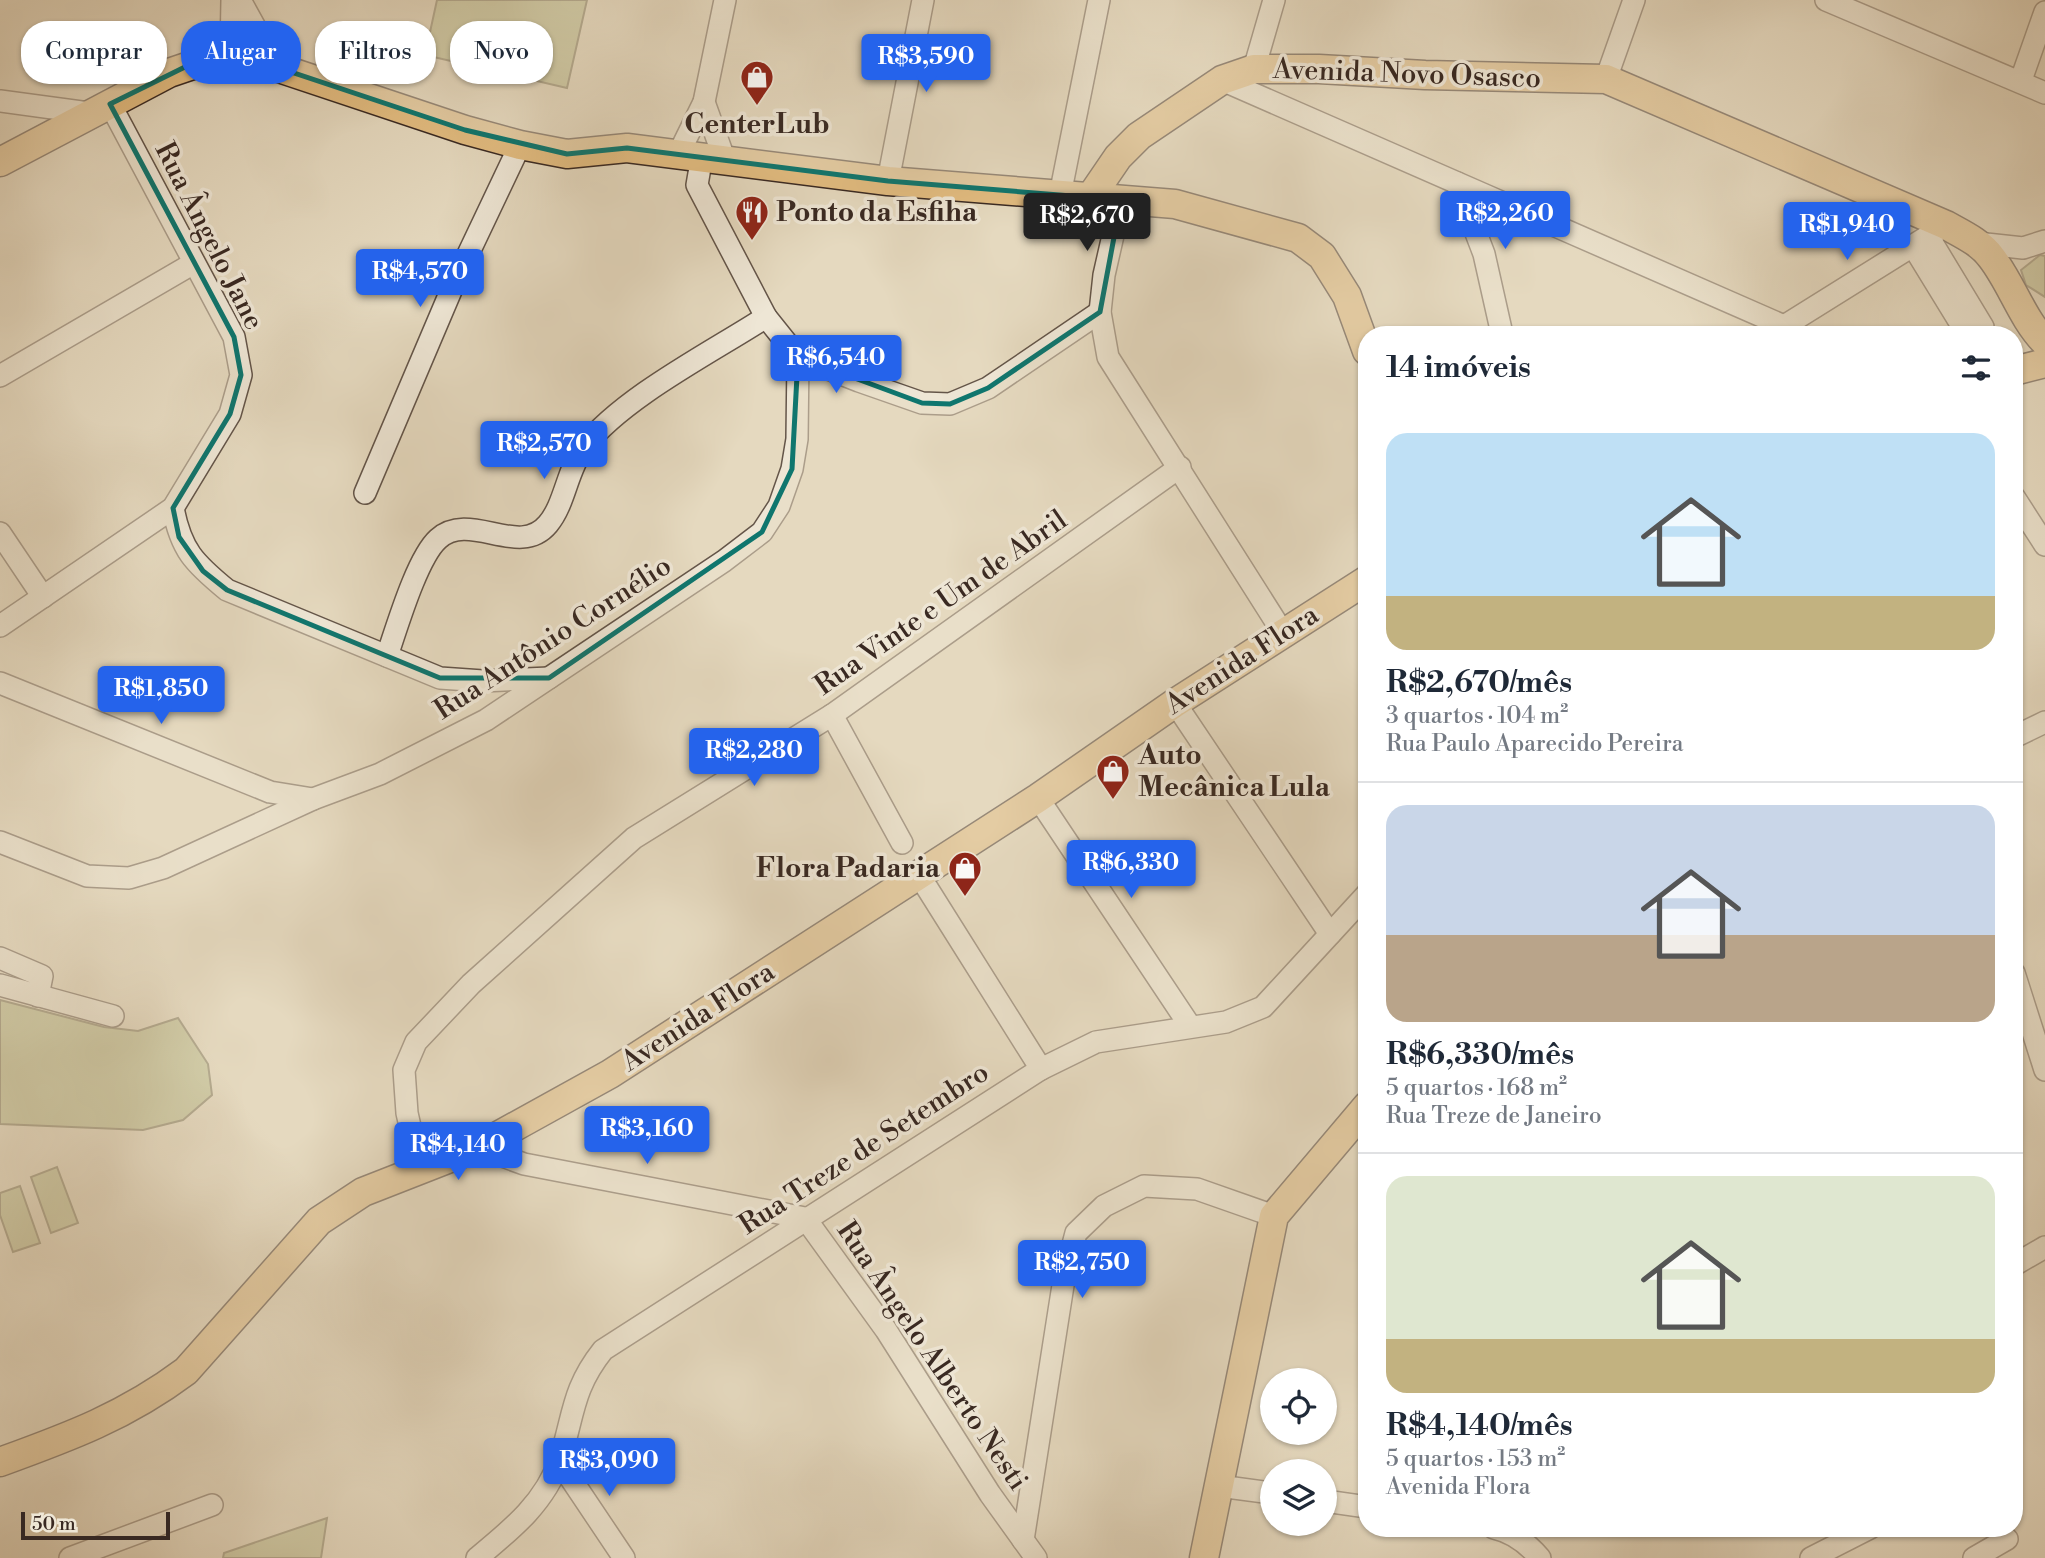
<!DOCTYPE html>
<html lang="pt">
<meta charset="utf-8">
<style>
:root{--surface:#fff;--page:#f2f2f3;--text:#1f2937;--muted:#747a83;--line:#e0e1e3;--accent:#2563eb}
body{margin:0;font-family:"Libre Bodoni",serif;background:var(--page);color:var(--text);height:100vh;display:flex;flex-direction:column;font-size:26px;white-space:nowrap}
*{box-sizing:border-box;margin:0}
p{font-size:23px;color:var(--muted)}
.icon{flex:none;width:38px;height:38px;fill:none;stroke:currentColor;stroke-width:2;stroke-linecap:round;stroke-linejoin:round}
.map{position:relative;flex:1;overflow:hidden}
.side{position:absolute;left:1358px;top:326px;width:665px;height:1211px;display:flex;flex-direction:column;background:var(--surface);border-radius:28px;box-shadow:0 2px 5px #0004}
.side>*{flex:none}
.guide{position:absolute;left:21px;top:21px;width:665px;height:63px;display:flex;gap:14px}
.tools{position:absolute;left:1260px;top:1368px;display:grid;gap:14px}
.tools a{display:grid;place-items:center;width:77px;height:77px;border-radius:50%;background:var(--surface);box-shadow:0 2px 5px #0004;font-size:35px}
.scale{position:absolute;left:21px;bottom:18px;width:149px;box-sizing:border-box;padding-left:7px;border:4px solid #392922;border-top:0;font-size:19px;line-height:24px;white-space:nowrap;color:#392922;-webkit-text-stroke:5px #eee6d5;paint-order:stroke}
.price{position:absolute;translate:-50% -60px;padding:0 16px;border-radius:7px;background:var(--accent);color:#fff;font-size:23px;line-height:46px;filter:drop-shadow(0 2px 4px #0008)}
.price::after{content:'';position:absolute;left:50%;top:42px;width:21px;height:16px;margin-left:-10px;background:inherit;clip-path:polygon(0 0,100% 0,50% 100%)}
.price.selected{background:#222;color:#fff}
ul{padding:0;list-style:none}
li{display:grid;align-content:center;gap:14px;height:371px;padding:0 28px}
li+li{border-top:2px solid var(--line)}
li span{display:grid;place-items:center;height:217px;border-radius:21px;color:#555}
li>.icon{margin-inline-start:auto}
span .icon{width:126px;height:126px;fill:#fffc;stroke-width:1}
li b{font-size:30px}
h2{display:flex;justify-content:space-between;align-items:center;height:84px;padding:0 28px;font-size:30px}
.tag{padding:0 24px;border-radius:28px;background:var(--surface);box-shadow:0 2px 5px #0004;font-size:24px;line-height:63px}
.tag.selected{background:var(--accent);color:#fff}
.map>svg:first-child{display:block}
.green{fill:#bbbe8e;stroke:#7a7458;stroke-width:2}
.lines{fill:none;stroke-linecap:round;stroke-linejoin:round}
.minor-casing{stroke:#645549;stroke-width:24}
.major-casing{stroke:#392922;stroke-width:31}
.minor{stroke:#eee6d5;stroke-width:21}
.major{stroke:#e2bc80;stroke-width:28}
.marked{fill:none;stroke:#0f766e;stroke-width:5;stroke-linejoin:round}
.labels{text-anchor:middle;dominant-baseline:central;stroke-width:7;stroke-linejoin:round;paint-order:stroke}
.street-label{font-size:28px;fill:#392922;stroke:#eee6d5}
.poi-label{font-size:28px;font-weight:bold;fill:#392922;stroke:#eee6d5;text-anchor:start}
</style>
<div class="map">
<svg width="2045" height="1558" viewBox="0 0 2045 1558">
<rect width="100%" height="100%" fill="#e5d9bf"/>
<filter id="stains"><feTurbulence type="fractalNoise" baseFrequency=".00286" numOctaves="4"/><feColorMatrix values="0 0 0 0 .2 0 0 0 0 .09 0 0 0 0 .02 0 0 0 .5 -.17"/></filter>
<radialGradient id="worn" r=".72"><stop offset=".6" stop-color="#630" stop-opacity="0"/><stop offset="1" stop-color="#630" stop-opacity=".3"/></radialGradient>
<g class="green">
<path d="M437 0H587L567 88 425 55Z"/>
<path d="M2040 255 2045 256V297L2026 285 2021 270Z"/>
<path d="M0 1000 104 1027 138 1031 178 1018 208 1064 212 1095 183 1120 143 1130 0 1124Z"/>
<path d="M57 1167 78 1223 51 1233 31 1177Z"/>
<path d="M20 1186 40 1243 13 1252 0 1215V1193Z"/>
<path d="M327 1518 321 1558H223L224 1553Z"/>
</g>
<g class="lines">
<defs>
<g id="minor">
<path d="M240 0 277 67"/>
<path d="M1826 0 2045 93"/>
<path d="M231 52 232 0"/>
<path d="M1254 69 1274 0"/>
<path d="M1606 79 1634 0"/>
<path d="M1222 80 1784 326"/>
<path d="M2021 80 2045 12"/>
<path d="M0 101 89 113"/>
<path d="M704 102 724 158"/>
<path d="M678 155 704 102 725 0"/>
<path d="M702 156 697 185 766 317 798 357 859 381 922 403 950 404 988 388 1100 312"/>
<path d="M888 181 923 0"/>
<path d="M1457 183 1484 254 1502 334"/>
<path d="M1060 195 1099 0"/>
<path d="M1121 200 1104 275 1100 312 1108 357 1283 633"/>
<path d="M1928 236 1983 327 1981 334"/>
<path d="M1977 243 2023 248 2045 241"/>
<path d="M1913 246 1967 334"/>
<path d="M1773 333 1946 225"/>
<path d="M0 376 194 263"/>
<path d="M365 493 453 286 520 145"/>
<path d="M2014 497 2045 545"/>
<path d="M173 508C181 550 194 563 227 590L440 678 483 681 549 678"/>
<path d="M0 533 43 597"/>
<path d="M0 626 173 508 230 414 241 375 234 337 110 104"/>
<path d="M387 656C397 627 417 558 438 539 470 510 519 559 548 524 565 504 567 470 584 447 623 397 712 352 766 317"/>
<path d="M0 683 270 792 313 799"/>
<path d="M1175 703 1330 934"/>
<path d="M832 715 902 843"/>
<path d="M2014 737 2045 722"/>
<path d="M1038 798 1190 1026"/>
<path d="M0 842 87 876 129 878 163 868 313 799 380 774 486 720 724 561 762 532 779 506 792 469 797 439 798 357"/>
<path d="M919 875 1041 1069"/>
<path d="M0 958 42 976 38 996"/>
<path d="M2014 973 2045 1070"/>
<path d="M0 985 113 1016"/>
<path d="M478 1147 524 1164 805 1218 886 1330 990 1494 1036 1558"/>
<path d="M420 1171 407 1113 404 1070 416 1042 471 984 634 838 832 715 1180 467"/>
<path d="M2014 1265 2045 1247"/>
<path d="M559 1461 624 1558"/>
<path d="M1219 1486 1272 1493"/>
<path d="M1325 1501 1367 1507"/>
<path d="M1494 1528C1512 1532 1528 1544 1540 1558"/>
<path d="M1023 1540 1064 1279 1076 1233 1104 1206 1144 1186 1197 1189 1274 1216"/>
<path d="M70 1558 212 1505"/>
<path d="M477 1558C511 1530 545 1503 560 1459 574 1415 572 1389 603 1350L1041 1069 1096 1042 1226 1022 1263 1007 1367 894"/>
<path d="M1811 1558 1870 1528"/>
<path d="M1974 1558 2007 1539"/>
</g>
<g id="major">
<path d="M0 162 169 73 231 52 465 130 520 145 567 154 627 148 888 181 1175 204 1298 238 1322 256 1347 296 1367 351"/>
<path d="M1090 198 1118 157 1139 136 1222 80 1254 69H1319L1425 75 1606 79 1946 225C1962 234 1980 242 1991 257 2012 284 2021 317 2045 342"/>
<path d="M2014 371 2045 363"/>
<path d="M0 1462C69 1437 126 1416 186 1371L319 1221 363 1192 478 1147 610 1074 1038 798 1175 703 1367 580"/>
<path d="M1204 1558 1274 1216 1367 1106"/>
</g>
</defs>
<use href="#minor" class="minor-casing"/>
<use href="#major" class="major-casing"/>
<use href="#minor" class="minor"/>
<use href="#major" class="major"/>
</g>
<path d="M0 0H2045V1558H0ZM231 52 465 130 567 154 627 148 888 181 1121 200 1100 312 988 388 950 404 922 403 798 357 792 469 762 532 549 678H440L227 590 203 571 179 537 173 508 230 414 241 375 234 337 110 104 193 63Z" fill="#e5d9bf" fill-opacity=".55" fill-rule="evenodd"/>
<path class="marked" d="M231 52 465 130 567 154 627 148 888 181 1121 200 1100 312 988 388 950 404 922 403 798 357 792 469 762 532 549 678H440L227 590 203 571 179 537 173 508 230 414 241 375 234 337 110 104 193 63Z"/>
<defs>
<symbol id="shop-pin" viewBox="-11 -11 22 30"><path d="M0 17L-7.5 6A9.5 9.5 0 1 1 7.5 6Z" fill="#8f2418" stroke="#eee6d5"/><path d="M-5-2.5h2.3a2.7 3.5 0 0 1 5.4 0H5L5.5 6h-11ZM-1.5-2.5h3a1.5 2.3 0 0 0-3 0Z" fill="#fff"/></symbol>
<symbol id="restaurant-pin" viewBox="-11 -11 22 30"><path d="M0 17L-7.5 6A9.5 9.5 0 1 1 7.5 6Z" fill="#8f2418" stroke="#eee6d5"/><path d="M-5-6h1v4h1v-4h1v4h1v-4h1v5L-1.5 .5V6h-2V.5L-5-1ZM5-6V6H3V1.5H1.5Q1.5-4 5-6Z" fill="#fff"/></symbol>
</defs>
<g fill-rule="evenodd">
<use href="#shop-pin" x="738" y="58" width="38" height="52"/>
<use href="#restaurant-pin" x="733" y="193" width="38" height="52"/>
<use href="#shop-pin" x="1094" y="752" width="38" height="52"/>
<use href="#shop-pin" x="946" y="849" width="38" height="52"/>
</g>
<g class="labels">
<g class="street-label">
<text transform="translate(1407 74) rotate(2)">Avenida Novo Osasco</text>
<text transform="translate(209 236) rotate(63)">Rua Ângelo Jane</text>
<text transform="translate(941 603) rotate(-35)">Rua Vinte e Um de Abril</text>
<text transform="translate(553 638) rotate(-33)">Rua Antônio Cornélio</text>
<text transform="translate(1242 660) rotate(-33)">Avenida Flora</text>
<text transform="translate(698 1017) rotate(-33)">Avenida Flora</text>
<text transform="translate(864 1149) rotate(-33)">Rua Treze de Setembro</text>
<text transform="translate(932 1356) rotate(56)">Rua Ângelo Alberto Nesti</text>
</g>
<g class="poi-label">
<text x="757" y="124" text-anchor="middle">CenterLub</text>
<text x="776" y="212">Ponto da Esfiha</text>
<text x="1138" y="755">Auto<tspan x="1138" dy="32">Mecânica Lula</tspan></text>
<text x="940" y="868" text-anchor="end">Flora Padaria</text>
</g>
</g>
<rect width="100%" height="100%" filter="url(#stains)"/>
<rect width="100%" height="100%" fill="url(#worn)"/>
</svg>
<div class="tools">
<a><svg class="icon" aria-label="locate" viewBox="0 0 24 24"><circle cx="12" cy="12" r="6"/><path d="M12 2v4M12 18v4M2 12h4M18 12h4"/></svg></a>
<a><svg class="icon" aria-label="layers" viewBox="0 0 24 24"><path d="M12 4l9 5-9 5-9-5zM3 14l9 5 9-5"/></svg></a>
</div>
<div class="scale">50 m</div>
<b class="price" style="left:926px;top:94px">R$3,590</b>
<b class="price" style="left:1505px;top:251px">R$2,260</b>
<b class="price selected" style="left:1087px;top:253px">R$2,670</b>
<b class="price" style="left:1847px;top:262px">R$1,940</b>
<b class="price" style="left:420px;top:309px">R$4,570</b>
<b class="price" style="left:836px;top:395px">R$6,540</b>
<b class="price" style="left:544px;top:481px">R$2,570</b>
<b class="price" style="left:161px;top:726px">R$1,850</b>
<b class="price" style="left:754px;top:788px">R$2,280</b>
<b class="price" style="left:1131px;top:900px">R$6,330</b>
<b class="price" style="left:647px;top:1166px">R$3,160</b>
<b class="price" style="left:458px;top:1182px">R$4,140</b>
<b class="price" style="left:1082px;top:1300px">R$2,750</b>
<b class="price" style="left:609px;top:1498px">R$3,090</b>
<div class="guide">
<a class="tag">Comprar</a>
<a class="tag selected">Alugar</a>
<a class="tag">Filtros</a>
<a class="tag">Novo</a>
</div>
<section class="side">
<h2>14 imóveis<svg class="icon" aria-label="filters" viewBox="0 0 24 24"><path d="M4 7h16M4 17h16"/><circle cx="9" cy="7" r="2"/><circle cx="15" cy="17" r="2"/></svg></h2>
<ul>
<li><span style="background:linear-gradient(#bfe0f5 75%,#c2b280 0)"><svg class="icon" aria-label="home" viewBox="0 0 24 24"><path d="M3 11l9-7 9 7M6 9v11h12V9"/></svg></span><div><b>R$2,670/mês</b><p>3 quartos · 104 m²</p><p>Rua Paulo Aparecido Pereira</p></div></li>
<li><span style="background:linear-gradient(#c9d6e8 60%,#b9a48a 0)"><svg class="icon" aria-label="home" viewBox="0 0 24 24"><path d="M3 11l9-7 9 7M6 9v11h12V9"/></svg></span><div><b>R$6,330/mês</b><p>5 quartos · 168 m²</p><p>Rua Treze de Janeiro</p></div></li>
<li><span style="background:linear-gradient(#dfe7d0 75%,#c2b280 0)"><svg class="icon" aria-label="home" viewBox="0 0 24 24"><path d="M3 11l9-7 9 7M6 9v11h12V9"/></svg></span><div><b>R$4,140/mês</b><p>5 quartos · 153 m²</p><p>Avenida Flora</p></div></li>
</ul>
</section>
</div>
